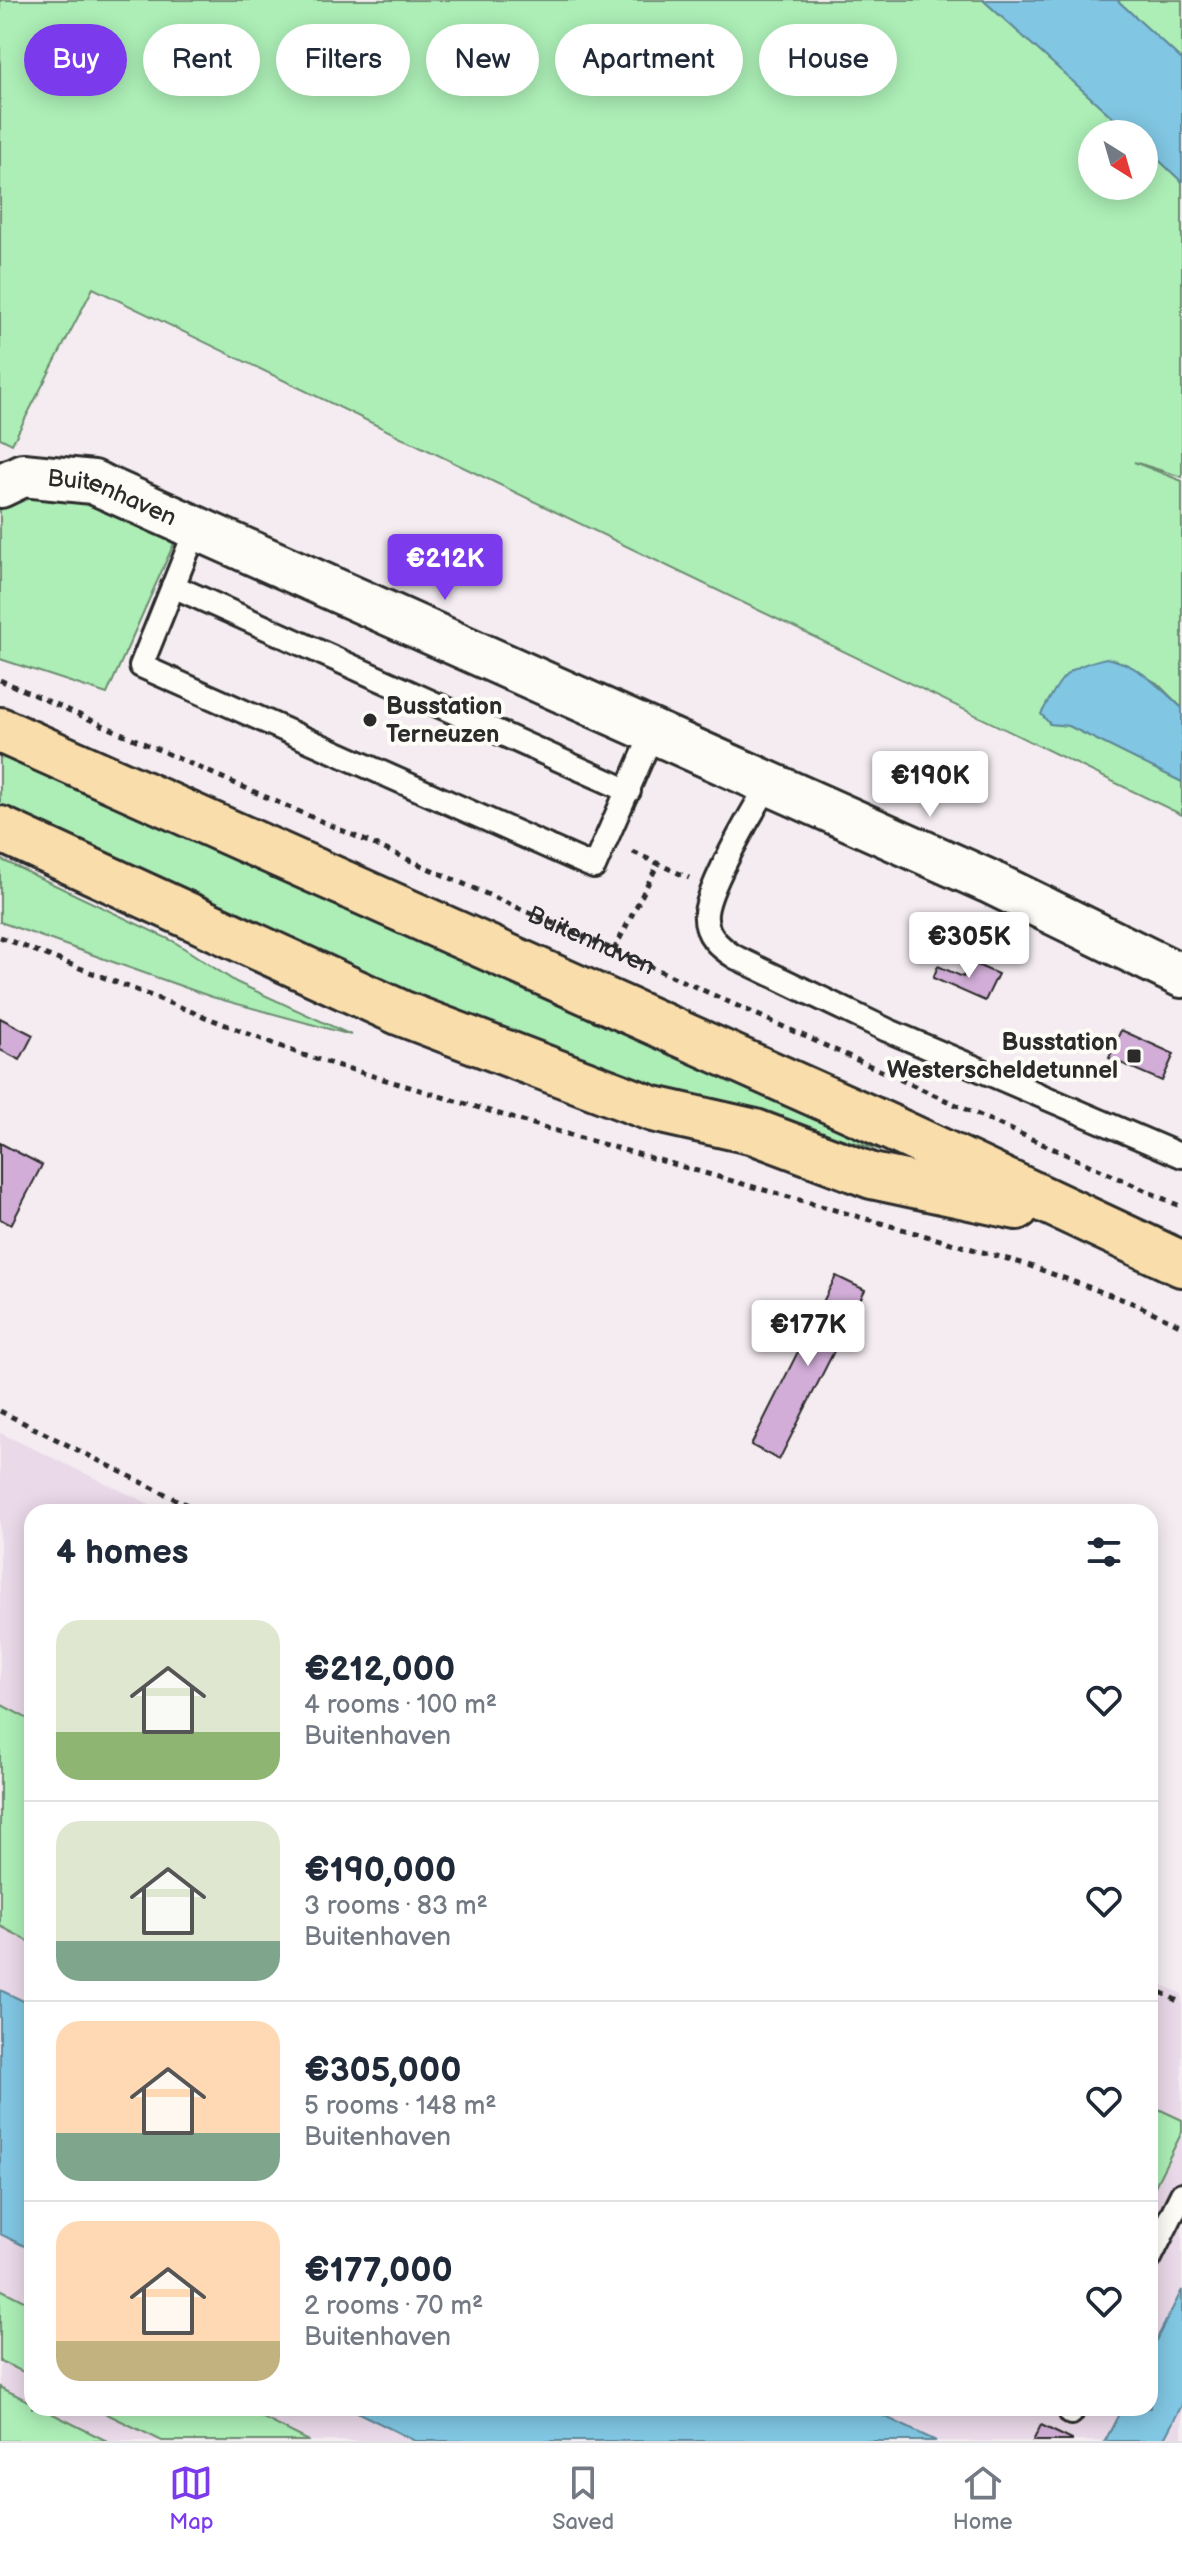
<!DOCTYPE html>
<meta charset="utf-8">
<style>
:root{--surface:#fff;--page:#f6f6f7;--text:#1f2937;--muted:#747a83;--line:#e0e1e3;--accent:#7c3aed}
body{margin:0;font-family:"Balsamiq Sans",sans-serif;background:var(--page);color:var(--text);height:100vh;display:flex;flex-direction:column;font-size:30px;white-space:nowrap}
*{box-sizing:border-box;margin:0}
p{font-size:26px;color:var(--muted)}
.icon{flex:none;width:44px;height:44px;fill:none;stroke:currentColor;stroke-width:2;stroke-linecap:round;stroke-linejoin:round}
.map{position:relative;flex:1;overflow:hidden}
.side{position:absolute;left:24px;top:1504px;width:1134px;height:912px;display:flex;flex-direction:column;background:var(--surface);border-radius:24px;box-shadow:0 4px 20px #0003}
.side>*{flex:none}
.top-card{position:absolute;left:24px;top:24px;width:1134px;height:72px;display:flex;gap:16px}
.needle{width:52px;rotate:143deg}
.controls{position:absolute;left:1078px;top:120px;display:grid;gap:16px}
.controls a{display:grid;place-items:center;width:80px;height:80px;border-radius:50%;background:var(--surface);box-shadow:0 4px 20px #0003;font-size:40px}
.price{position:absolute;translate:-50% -68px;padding:0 18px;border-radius:8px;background:#fff;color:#222;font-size:26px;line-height:52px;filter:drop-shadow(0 2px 4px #0008)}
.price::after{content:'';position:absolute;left:50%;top:48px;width:24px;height:18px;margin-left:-12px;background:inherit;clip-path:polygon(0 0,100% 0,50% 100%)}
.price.on{background:var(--accent);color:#fff}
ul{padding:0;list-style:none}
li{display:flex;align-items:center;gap:24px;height:200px;padding:0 32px}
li+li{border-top:2px solid var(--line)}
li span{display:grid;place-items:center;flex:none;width:224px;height:160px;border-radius:24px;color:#555}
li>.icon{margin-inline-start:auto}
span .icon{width:96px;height:96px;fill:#fffc;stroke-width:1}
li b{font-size:34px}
h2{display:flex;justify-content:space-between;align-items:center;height:96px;padding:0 32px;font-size:34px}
.pill{padding:0 28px;border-radius:36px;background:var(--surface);box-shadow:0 4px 20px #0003;font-size:28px;line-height:72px}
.pill.on{background:var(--accent);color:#fff}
.dock{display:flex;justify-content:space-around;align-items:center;height:112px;border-top:2px solid var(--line);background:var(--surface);font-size:22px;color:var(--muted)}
.dock a{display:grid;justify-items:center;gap:4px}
.dock .on{color:var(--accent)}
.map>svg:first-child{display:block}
.built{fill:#ead9e9}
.green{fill:#aceeb6;stroke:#6c8c70;stroke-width:2}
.water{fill:#81c6e2;stroke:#5f8899;stroke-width:2}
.building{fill:#d1add7;stroke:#2b2b2b;stroke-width:2}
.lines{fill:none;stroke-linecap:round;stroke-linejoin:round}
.lane-casing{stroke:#2b2b2b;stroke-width:28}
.street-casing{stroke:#2b2b2b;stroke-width:48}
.primary-casing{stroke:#2b2b2b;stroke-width:50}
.path{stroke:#2b2b2b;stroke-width:5;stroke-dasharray:6 6;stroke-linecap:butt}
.lane{stroke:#fdfcf7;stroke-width:22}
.street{stroke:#fdfcf7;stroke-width:42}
.primary{stroke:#f9deab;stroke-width:44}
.poi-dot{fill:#2b2b2b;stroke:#fdfcf7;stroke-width:3}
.labels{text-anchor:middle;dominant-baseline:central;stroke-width:8;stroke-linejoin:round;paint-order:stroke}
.street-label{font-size:24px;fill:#2b2b2b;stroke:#fdfcf7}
.poi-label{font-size:24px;font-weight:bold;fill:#2b2b2b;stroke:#fdfcf7;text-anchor:start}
</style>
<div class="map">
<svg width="1182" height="2441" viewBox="0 0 1182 2441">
<rect width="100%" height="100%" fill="#f4ecf1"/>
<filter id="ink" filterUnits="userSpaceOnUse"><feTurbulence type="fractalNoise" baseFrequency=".0125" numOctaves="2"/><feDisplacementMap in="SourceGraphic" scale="16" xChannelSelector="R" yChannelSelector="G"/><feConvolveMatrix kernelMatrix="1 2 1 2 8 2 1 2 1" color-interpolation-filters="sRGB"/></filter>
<g filter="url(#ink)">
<path class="built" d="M0 1433 166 1512H32V2408H1150V1979L1182 1994V2441H0Z"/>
<g class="green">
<path d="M0 0H983L1131 134H1092V186H1144V146L1182 182V477L1134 462 1182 481V708L1157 683 1116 660 1050 724 1069 726 1182 782V815L93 288 12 444 0 438Z"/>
<path d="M1117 0H1182V60Z"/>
<path d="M57 480 176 539 107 694 0 659V497Z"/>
<path d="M0 751 525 982 881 1150 571 1061 343 969 0 813Z"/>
<path d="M0 859 173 941 236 982 351 1035 212 997 0 922Z"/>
<path d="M0 1704 28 1719 32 1711V1943L0 1926Z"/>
<path d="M1150 2105 1182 2120V2132L1150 2196Z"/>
<path d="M0 2289 32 2305V2376L0 2361Z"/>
<path d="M0 2387 32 2403V2408H41L107 2441H0Z"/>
<path d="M95 2408H243L309 2441H162Z"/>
</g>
<g class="water">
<path d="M983 0H1117L1182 60V182L1144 146V134H1131Z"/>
<path d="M1106 658C1139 664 1159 687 1182 708V782L1069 726 1050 724 1041 714C1062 677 1063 668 1106 658Z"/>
<path d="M0 1990 32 2005V2250L0 2234Z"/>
<path d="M1182 2290V2405L1163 2441H1105L1122 2408H1150V2352Z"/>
<path d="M349 2408H867L936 2441H415Z"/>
</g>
<g class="building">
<path d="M970 962 998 974 985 1001 933 978 938 966 963 977Z"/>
<path d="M0 1018 33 1035 20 1060 0 1050Z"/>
<path d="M1121 1030 1174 1054 1162 1081 1109 1058Z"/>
<path d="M0 1143 42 1165 11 1225 0 1219Z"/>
<path d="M836 1276 865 1290 779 1460 751 1445Z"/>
<path d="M1041 2425 1072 2440V2441H1033Z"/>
</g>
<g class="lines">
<defs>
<g id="lane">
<path d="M197 527 141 666 594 867 653 732"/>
<path d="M173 586 629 791"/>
<path d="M769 784C753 810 709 885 706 913 704 934 719 947 735 957L887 1030 1182 1156"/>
<path d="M1150 2258 1182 2194"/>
<path d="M1071 2413 1074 2408"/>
</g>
<g id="street">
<path id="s2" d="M0 486 23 475 93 482 988 881 1182 976"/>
</g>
<g id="primary">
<path d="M0 730 887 1126 1182 1264"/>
<path d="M0 829 401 1013 653 1109 755 1132 872 1176 1017 1207"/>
</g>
</defs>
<use href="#lane" class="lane-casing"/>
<use href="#street" class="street-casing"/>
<use href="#primary" class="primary-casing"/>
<g class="path">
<path id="s1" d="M0 680 614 950 1182 1207"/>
<path d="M633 852 689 878"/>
<path d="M0 937 303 1055 546 1128 1025 1264 1135 1304 1182 1326"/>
<path d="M614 950 658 864"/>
<path d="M0 1411 201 1512"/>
<path d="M1150 1987 1182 2003"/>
</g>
<use href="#lane" class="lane"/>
<use href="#street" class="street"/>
<use href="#primary" class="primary"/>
</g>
</g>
<g class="poi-dot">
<circle cx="370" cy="720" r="8"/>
<rect x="1126" y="1048" width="16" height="16" rx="4"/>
</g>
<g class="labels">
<g class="street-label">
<text stroke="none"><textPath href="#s2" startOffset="118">Buitenhaven</textPath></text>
<text stroke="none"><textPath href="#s1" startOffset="646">Buitenhaven</textPath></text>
</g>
<g class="poi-label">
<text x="386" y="706">Busstation<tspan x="386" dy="28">Terneuzen</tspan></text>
<text x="1118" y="1042" text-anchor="end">Busstation<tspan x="1118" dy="28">Westerscheldetunnel</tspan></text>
</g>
</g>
</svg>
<div class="controls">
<a><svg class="needle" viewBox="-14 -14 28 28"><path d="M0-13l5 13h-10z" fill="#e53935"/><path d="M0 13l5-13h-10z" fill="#747a83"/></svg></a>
</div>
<b class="price on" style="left:445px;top:602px">€212K</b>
<b class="price" style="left:930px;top:819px">€190K</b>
<b class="price" style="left:969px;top:980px">€305K</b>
<b class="price" style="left:808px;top:1368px">€177K</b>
<div class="top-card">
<a class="pill on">Buy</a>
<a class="pill">Rent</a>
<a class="pill">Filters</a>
<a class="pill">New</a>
<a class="pill">Apartment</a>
<a class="pill">House</a>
</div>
<section class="side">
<h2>4 homes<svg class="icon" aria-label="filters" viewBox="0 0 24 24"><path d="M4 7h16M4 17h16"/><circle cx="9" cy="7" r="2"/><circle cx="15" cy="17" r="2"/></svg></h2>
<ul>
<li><span style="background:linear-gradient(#dfe7d0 70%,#8fb573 0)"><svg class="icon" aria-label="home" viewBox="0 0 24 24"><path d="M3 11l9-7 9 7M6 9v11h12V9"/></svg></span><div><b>€212,000</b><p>4 rooms · 100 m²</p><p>Buitenhaven</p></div><svg class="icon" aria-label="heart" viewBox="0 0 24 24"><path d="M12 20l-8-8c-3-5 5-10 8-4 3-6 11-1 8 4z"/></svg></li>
<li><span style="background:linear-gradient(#dfe7d0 75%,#7fa58c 0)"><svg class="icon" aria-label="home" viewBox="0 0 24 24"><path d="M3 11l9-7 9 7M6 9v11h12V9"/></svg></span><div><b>€190,000</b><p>3 rooms · 83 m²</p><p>Buitenhaven</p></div><svg class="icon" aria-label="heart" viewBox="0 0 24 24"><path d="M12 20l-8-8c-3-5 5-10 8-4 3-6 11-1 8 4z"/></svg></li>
<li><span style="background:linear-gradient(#ffd9b3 70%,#7fa58c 0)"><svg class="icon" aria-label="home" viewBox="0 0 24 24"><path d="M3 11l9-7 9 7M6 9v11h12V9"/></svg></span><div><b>€305,000</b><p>5 rooms · 148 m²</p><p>Buitenhaven</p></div><svg class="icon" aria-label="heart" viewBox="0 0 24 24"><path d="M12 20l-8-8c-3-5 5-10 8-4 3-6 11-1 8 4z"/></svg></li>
<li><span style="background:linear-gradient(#ffd9b3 75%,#c2b280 0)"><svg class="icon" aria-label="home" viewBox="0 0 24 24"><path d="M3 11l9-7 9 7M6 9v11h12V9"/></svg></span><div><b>€177,000</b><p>2 rooms · 70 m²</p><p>Buitenhaven</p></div><svg class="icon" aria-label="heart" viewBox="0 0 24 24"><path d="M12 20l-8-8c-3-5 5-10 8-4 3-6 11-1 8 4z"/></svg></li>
</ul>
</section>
</div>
<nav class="dock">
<a class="on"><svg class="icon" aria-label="map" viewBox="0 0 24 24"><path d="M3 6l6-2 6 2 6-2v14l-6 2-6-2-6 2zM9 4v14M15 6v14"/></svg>Map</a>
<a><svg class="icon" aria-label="saved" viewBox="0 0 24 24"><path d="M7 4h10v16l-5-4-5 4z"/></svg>Saved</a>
<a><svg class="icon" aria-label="home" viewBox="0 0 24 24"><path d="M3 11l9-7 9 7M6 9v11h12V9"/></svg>Home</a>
</nav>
